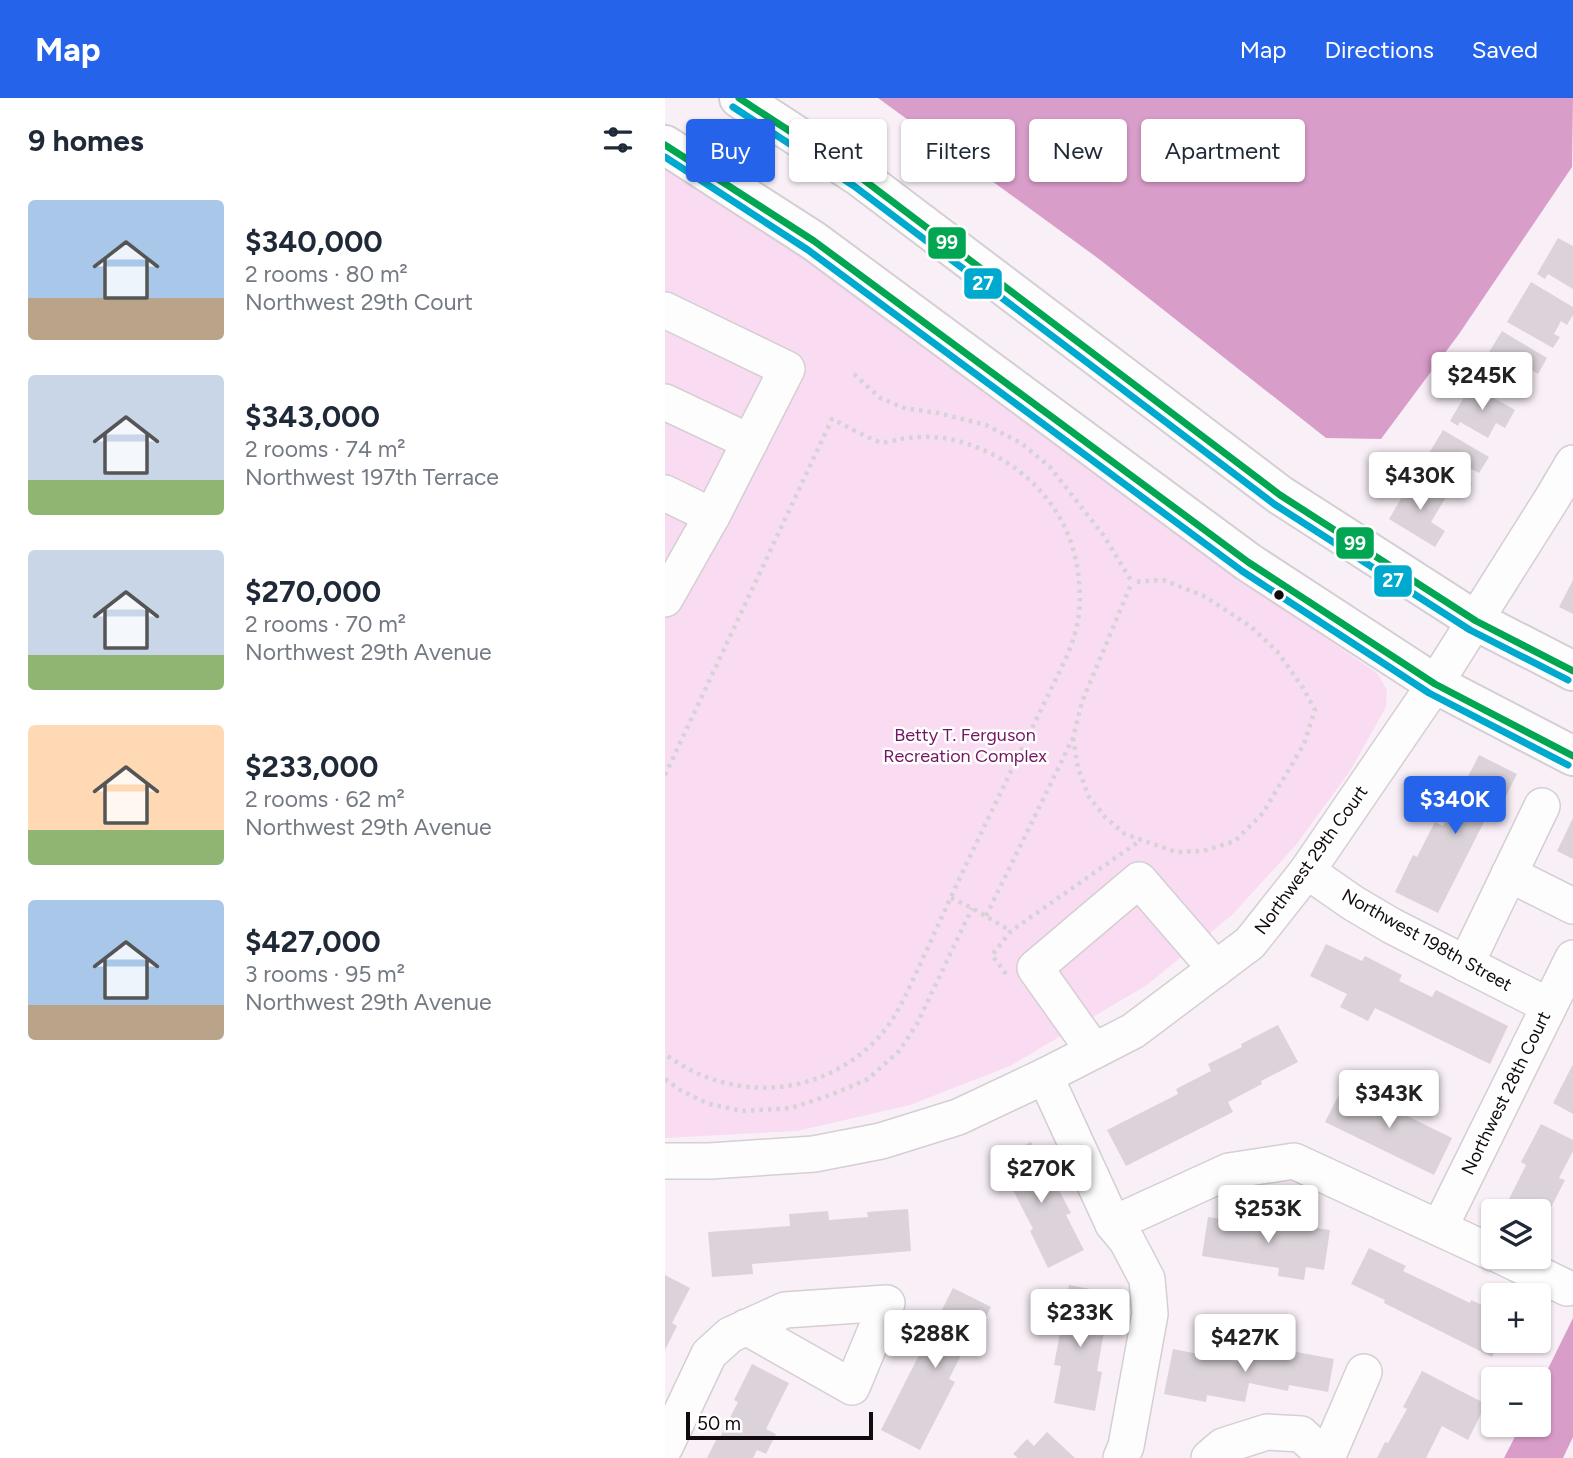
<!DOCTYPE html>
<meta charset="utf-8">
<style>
:root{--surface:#fff;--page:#f6f6f7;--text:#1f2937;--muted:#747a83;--accent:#2563eb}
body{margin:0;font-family:Figtree,sans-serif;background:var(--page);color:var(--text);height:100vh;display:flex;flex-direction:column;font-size:26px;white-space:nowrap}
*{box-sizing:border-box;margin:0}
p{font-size:23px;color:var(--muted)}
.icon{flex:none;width:38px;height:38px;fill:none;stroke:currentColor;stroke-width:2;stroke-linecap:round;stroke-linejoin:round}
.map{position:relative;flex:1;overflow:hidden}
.side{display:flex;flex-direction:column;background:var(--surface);width:665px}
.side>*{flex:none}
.guide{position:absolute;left:21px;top:21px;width:665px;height:63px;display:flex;gap:14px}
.controls{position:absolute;left:816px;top:1101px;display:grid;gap:14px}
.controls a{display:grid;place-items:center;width:70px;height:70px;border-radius:7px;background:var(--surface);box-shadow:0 2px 5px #0004;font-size:35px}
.scale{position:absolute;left:21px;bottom:18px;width:187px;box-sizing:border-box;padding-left:7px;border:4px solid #110b0f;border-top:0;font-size:19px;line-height:24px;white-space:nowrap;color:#110b0f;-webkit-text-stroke:5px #fff;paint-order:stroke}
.price{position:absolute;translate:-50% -60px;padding:0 16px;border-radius:7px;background:#fff;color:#222;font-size:23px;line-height:46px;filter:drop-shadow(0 2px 4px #0008)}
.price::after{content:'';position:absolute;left:50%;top:42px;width:21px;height:16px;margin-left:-10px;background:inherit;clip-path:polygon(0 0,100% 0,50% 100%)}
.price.on{background:var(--accent);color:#fff}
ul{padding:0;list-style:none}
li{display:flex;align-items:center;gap:21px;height:175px;padding:0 28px}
li span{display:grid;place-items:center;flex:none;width:196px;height:140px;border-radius:7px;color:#555}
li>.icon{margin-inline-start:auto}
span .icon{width:84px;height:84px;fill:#fffc;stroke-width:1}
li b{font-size:30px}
h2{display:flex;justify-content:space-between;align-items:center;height:84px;padding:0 28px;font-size:30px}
.tag{padding:0 24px;border-radius:7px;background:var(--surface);box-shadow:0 2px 5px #0004;font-size:24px;line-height:63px}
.tag.on{background:var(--accent);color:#fff}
header{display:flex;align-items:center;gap:42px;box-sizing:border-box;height:98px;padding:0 35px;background:var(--accent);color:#fff}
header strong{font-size:33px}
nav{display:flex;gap:38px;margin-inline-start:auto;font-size:24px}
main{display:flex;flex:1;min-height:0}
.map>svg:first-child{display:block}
.green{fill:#f9dcf1}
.water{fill:#d99dca}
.building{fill:#dbd3d9}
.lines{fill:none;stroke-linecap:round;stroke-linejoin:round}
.minor-casing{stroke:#d5ced3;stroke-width:38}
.major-casing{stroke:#d5ced3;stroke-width:42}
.path{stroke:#d5d3d5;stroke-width:4.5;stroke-dasharray:3.5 5;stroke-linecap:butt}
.minor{stroke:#fefdfe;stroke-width:35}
.major{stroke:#fefdfe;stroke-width:38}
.bus-1-casing{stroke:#fff;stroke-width:12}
.bus-2-casing{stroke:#fff;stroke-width:12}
.bus-1{stroke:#00a651;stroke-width:7}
.bus-2{stroke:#00a9ce;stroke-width:7}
.bus-dot{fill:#110b0f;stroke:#fff;stroke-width:2.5}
.labels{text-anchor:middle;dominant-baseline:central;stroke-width:5;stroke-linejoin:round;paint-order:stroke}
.park-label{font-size:18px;fill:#751363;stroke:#fff}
.street-label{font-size:18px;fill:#110b0f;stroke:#fff}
.line-badge{stroke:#fff;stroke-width:2.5}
.badge-label{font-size:19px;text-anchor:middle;font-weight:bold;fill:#fff}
</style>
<header>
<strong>Map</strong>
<nav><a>Map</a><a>Directions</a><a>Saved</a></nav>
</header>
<main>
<section class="side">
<h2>9 homes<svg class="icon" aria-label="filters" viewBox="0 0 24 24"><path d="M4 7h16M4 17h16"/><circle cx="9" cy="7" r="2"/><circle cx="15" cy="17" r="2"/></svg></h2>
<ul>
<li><span style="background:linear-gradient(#a9c7e8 70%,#b9a48a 0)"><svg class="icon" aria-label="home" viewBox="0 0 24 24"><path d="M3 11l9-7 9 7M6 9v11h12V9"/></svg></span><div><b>$340,000</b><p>2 rooms · 80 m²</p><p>Northwest 29th Court</p></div></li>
<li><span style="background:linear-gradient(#c9d6e8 75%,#8fb573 0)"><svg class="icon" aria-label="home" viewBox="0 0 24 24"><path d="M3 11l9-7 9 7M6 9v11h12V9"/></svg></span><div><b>$343,000</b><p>2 rooms · 74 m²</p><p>Northwest 197th Terrace</p></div></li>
<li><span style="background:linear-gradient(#c9d6e8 75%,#8fb573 0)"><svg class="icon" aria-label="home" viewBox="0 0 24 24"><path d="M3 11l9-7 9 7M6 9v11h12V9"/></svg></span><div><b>$270,000</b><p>2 rooms · 70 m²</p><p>Northwest 29th Avenue</p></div></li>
<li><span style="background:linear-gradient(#ffd9b3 75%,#8fb573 0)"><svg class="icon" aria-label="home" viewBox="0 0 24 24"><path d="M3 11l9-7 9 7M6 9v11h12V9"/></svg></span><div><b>$233,000</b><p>2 rooms · 62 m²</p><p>Northwest 29th Avenue</p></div></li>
<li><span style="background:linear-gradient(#a9c7e8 75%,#b9a48a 0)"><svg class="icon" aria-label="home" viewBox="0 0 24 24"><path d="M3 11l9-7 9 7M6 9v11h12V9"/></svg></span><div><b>$427,000</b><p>3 rooms · 95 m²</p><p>Northwest 29th Avenue</p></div></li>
</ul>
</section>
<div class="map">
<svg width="908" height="1360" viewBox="0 0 908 1360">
<rect width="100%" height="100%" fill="#f9f0f7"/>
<path class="green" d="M0 71 52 102 226 217 406 352 587 490 712 575 722 592 721 609 685 673 631 747 567 817 482 887 345 968 245 1007 132 1033 0 1040Z"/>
<g class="water">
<path d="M213 0H908L907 69 794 236 716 341 661 340 434 161Z"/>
<path d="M908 1220V1339L898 1360H839L856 1327 873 1326V1291Z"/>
</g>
<g class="building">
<path d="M893 140 908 148V191L883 176 880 181 872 176Z"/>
<path d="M866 184 908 209V217L902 227 896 223 889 236 895 239 888 250 842 224Z"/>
<path d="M837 233 882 260 873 276 861 268 844 293 812 274Z"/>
<path d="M806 287 850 312 840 330 831 325 823 340 795 324 793 328 785 323Z"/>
<path d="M778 332 824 359 814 375 801 368 795 378 807 386 799 399 754 372Z"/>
<path d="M749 379 781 399 766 424 780 433 770 449 724 421Z"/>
<path d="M908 482V516L894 509Z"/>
<path d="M814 657 852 676 834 712 827 708 773 815 730 794 748 757 752 759 770 724 778 728Z"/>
<path d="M908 720V761L892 753Z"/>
<path d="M661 846 697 863 700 858 737 877 734 883 767 899 771 892 843 928 825 966 710 910 703 923 675 909 682 896 645 878Z"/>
<path d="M613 927 633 964 596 983 597 986 563 1004 568 1014 461 1068 442 1032 513 996 511 991 546 973 543 966 577 949 576 946Z"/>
<path d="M908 966V1016L888 1005Z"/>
<path d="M679 987 787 1040 769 1077 660 1024Z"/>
<path d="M876 1026 908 1042V1053L894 1080 900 1082 873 1135V1113H838L861 1067 856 1064Z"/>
<path d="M366 1044 385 1081 387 1079 406 1115 401 1117 419 1152 383 1170 365 1133 368 1131 332 1061Z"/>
<path d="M243 1111 246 1153 87 1166 88 1176 47 1179 43 1134 125 1128 124 1116 163 1113 164 1122 203 1119 202 1114Z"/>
<path d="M543 1119 584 1125 585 1120 665 1132 659 1172 641 1169 639 1182 613 1178 614 1170 537 1158Z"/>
<path d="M704 1150 741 1168 738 1173 805 1205 806 1202 828 1212V1242H835L827 1259 719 1205 720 1202 686 1186Z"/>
<path d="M0 1177 25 1190 7 1225 12 1228 0 1252Z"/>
<path d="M404 1187 441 1194 433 1233 439 1234 432 1273 437 1274 430 1313 389 1305 396 1268 389 1267Z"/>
<path d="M288 1190 326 1209 308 1245 303 1243 284 1281 290 1284 255 1352 216 1332Z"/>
<path d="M589 1246 669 1261 663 1294 624 1287 623 1293 584 1285 580 1304 542 1297 541 1304 499 1296 508 1251 586 1266Z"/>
<path d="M87 1266 124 1285 101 1331 111 1336 101 1356 92 1352 88 1360H42L53 1338 55 1339 73 1304 69 1302Z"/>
<path d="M757 1273 821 1306 803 1342 777 1328 761 1360H712L720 1344 723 1345 742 1311 738 1309Z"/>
<path d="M382 1334 410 1360H353L348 1356 362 1341 369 1348Z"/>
</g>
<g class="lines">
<defs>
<g id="minor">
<path d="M0 212 122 271 47 418 0 501"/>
<path d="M0 304 85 344"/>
<path d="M0 395 47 418"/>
<path d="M642 773 688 805 727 828 884 908"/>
<path d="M844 776 908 808"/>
<path d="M801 866 877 708"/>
<path d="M429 953 370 870 474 782 551 871"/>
<path d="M380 978 448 1126 462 1143 482 1181 485 1216 461 1348 456 1360"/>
<path d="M0 1063H45L149 1056 216 1043 293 1019 380 978 468 933 585 845 642 773 770 586 888 399 908 365"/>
<path d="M448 1126 564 1073 629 1063 828 1155"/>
<path d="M775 1129 908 860"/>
<path d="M836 1158 902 1190"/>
<path d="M0 1349 44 1256 65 1237 120 1212 222 1205 187 1289 81 1229"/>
<path d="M544 1360 558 1348 602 1334 636 1336 662 1360 699 1274"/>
</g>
<g id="major">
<path d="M74 0 195 79 615 397 811 523 908 573"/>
<path d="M0 47 149 143 583 464 770 586 908 658"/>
</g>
</defs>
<use href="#minor" class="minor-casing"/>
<use href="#major" class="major-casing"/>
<g class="path">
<path d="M189 276 215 300 239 310 273 315 321 327 356 345 385 369 439 438 467 484"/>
<path d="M408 640 413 670 424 699 440 719 460 736 511 754 538 753 570 743 598 715 639 646 650 612 638 590 612 553 585 528 539 498 498 482 467 484"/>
<path d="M0 677 167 321C176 325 208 343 215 344 221 345 230 342 236 341 254 338 271 338 289 342 353 358 404 407 413 474 415 490 416 507 413 522 411 534 407 546 402 558 363 639 323 719 285 801 274 825 263 849 252 873 240 899 229 925 208 945 151 1001 63 1004 0 956"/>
<path d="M286 800 307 810 346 833"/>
<path d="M321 818 408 640 417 604 467 484"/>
<path d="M341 876 327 857 346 833 476 742"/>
<path d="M0 981 15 992 44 1006 77 1013 126 1010 168 996 203 981 234 953 252 926 307 810"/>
</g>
<use href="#minor" class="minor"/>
<use href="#major" class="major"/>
<defs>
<g id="bus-1">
<path d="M74 0 195 79 615 397 811 523 908 573"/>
<path d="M0 47 149 143 583 464 770 586 908 658"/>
</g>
<g id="bus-2">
<path d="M68 9 189 88 609 406 805 532 903 582"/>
<path d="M0 59 143 152 577 473 764 595 903 667"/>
</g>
</defs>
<use href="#bus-1" class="bus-1-casing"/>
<use href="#bus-2" class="bus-2-casing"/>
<use href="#bus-1" class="bus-1"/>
<use href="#bus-2" class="bus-2"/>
</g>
<circle class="bus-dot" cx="614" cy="497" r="6"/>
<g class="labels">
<g class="park-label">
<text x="300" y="637">Betty T. Ferguson<tspan x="300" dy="21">Recreation Complex</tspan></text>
</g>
<g class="street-label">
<text transform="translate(646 762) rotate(-54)">Northwest 29th Court</text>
<text transform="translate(762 842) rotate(29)">Northwest 198th Street</text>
<text transform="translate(841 995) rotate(-64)">Northwest 28th Court</text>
</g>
</g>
<g class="line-badge">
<rect x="262" y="128" width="40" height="34" rx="7" fill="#00a651"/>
<rect x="298" y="169" width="40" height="33" rx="7" fill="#00a9ce"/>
<rect x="670" y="428" width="40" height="34" rx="7" fill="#00a651"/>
<rect x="708" y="466" width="40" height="34" rx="7" fill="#00a9ce"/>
</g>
<g class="badge-label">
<text x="282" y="151">99</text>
<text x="318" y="192">27</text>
<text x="690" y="452">99</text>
<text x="728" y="489">27</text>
</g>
</svg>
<div class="controls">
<a><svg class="icon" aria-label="layers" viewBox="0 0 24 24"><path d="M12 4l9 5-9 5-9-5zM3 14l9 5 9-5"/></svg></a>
<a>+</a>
<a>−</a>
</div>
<div class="scale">50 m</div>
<b class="price" style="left:817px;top:314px">$245K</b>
<b class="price" style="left:755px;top:414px">$430K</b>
<b class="price on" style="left:790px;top:738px">$340K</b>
<b class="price" style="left:724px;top:1032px">$343K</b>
<b class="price" style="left:376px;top:1107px">$270K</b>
<b class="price" style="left:603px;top:1147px">$253K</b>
<b class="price" style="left:415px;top:1251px">$233K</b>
<b class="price" style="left:270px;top:1272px">$288K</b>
<b class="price" style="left:580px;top:1276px">$427K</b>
<div class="guide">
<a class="tag on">Buy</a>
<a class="tag">Rent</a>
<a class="tag">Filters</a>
<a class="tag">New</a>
<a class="tag">Apartment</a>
</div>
</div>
</main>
